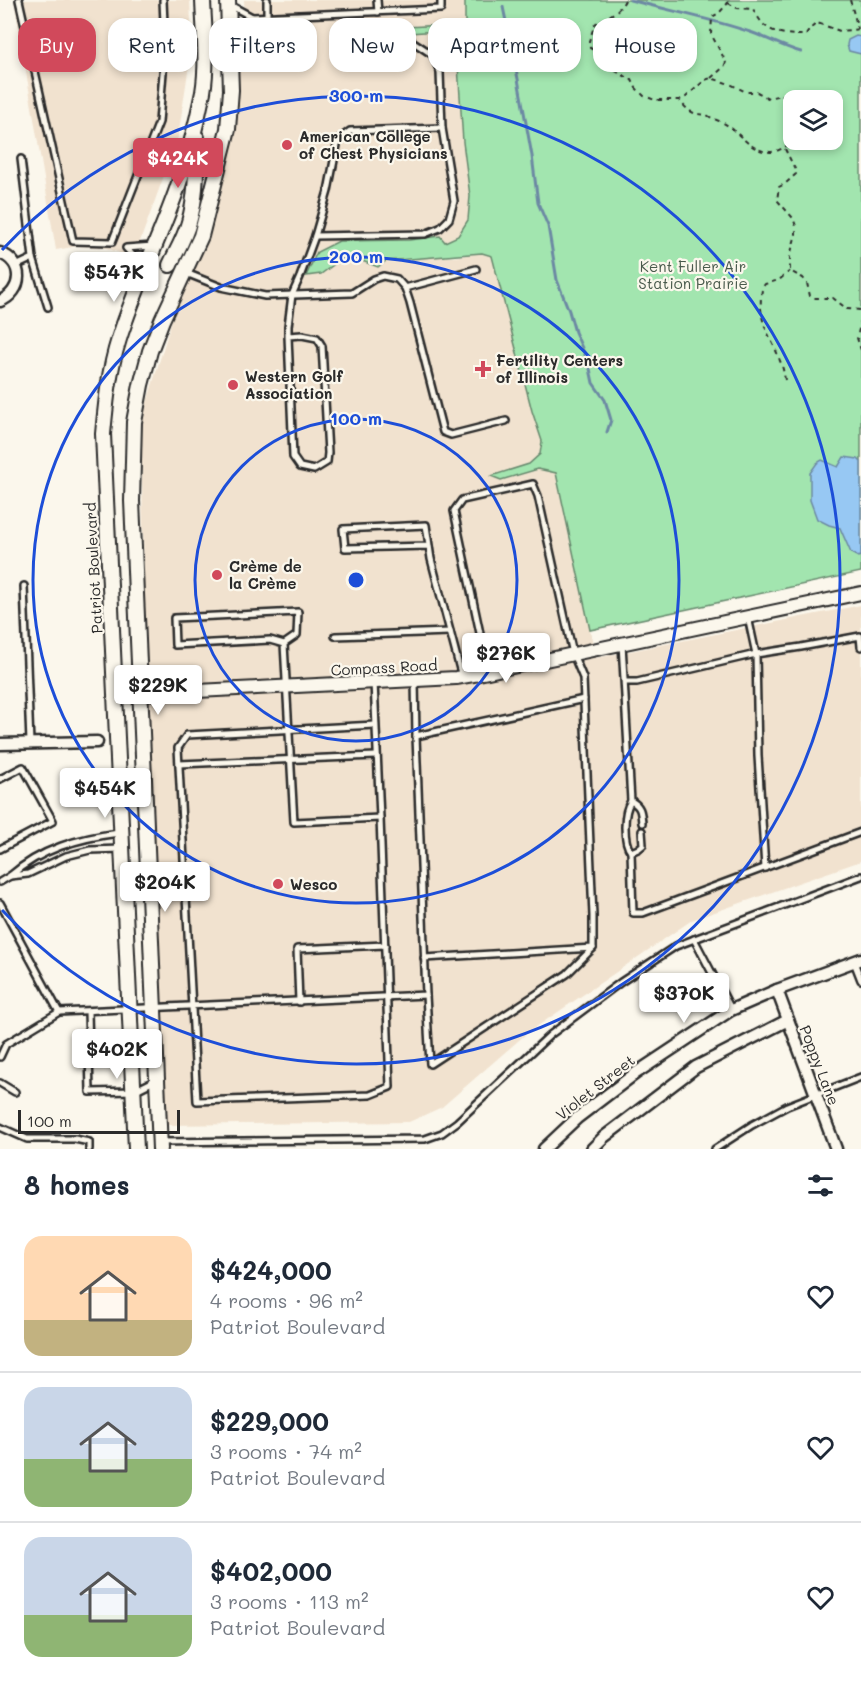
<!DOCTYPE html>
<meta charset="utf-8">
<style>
:root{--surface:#fff;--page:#f6f6f7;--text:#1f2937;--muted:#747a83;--line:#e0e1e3;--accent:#d1495b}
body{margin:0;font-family:Mali,sans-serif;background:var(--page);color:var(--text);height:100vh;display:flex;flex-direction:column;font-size:22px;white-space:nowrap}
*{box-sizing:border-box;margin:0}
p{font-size:20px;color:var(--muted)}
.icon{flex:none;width:33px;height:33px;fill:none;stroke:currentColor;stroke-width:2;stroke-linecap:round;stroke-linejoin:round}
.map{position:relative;height:1149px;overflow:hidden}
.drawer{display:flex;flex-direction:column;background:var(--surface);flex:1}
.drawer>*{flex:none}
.top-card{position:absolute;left:18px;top:18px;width:825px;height:54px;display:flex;gap:12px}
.controls{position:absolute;left:783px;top:90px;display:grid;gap:12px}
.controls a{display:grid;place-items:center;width:60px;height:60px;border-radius:12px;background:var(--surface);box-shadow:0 3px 9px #0003;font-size:30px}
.scale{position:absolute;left:18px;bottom:15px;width:162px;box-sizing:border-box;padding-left:6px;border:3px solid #2b2b2b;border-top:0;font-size:16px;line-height:21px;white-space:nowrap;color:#2b2b2b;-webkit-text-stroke:4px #fbf7ec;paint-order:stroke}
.price{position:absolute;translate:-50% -51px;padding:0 14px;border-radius:6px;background:#fff;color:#222;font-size:20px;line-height:39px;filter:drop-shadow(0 2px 3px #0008)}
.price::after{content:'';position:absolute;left:50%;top:36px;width:18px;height:14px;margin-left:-9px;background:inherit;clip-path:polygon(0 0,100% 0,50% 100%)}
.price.on{background:var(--accent);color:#fff}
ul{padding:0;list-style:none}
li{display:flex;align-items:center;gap:18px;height:150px;padding:0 24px}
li+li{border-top:2px solid var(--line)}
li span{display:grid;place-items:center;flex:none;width:168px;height:120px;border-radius:18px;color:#555}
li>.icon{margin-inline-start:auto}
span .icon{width:72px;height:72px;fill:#fffc;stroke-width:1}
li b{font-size:26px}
h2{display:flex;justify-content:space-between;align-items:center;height:72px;padding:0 24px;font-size:26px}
.chip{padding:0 21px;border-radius:18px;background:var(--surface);box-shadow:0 3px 9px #0003;font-size:21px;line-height:54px}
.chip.on{background:var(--accent);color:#fff}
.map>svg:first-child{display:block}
.built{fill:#f1e2cf}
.green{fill:#a2e5af;stroke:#66886d;stroke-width:1.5;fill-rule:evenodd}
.water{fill:#97c8f3;stroke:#6c89a3;stroke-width:1.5}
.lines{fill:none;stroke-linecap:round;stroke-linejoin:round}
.stream{stroke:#6c89a3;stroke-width:3}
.service-casing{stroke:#2b2b2b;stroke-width:10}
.minor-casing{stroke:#2b2b2b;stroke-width:15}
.tertiary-casing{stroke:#2b2b2b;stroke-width:16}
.secondary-casing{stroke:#2b2b2b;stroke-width:18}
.path{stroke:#2b2b2b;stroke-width:2;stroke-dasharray:4.5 4.5;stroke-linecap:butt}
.service{stroke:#fbf7ec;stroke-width:5}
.minor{stroke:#fbf7ec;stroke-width:10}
.tertiary{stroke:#fbf7ec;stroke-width:12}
.secondary{stroke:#fbf7ec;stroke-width:14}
.ring{fill:none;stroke:#1d4ed8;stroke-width:3}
.poi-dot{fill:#d1495b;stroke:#fbf7ec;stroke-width:2}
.labels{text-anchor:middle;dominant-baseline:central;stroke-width:4.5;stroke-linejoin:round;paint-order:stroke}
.poi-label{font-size:15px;font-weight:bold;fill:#2b2b2b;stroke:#fbf7ec;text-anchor:start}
.park-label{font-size:15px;fill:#495a4c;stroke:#fbf7ec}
.street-label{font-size:15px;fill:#2b2b2b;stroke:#fbf7ec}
.centre{fill:#1d4ed8;stroke:#fbf7ec;stroke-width:3}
.ring-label{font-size:18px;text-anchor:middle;font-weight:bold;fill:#1d4ed8;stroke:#fbf7ec;stroke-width:4.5;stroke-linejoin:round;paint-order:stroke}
</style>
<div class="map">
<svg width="861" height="1149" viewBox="0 0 861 1149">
<rect width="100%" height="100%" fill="#fbf7ec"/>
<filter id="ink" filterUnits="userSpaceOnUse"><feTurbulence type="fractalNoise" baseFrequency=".0167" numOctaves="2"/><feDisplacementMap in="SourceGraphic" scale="12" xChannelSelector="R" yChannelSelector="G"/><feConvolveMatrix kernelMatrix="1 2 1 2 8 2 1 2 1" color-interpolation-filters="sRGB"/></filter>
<g filter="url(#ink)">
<g class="built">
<path d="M14 0H190L192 46 178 137 134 258 106 248 78 246 56 250Z"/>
<path d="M244 0H468L470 26 409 33 440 31 456 35 463 142 470 196 468 220 458 236 444 242 440 236 409 240 339 241 321 274 336 263 354 258 370 264 386 261 443 256 454 257 482 253 492 256 532 411 542 441 540 454 529 464 492 476 501 480 538 469 556 472 596 658 861 605V861L692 920 526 1034 442 1107 409 1122 167 1125 144 588 141 422 178 300 208 226 236 37 246 35Z"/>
</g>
<path class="green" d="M465 0H861V572L590 630 556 473 538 469 501 480 491 476 529 464 540 454 542 441 532 411 492 256 482 253 386 261 378 267 354 258 336 263 321 274 306 276 317 252 339 241 409 240 440 236 445 242 458 236 468 220 470 196 463 142 456 35 440 31 409 33 406 27 465 24ZM794 100H832V140H794Z"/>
<g class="water">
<path d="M856 36 861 37V54L849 51 847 45 848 40Z"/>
<path d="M844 457 858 459 861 462V556L858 557 851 553 840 528 829 525 817 519 810 500V473L817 463 822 460 838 467Z"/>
</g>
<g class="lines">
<g class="stream">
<path d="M630 0C671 11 713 19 753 33 769 39 784 47 801 52"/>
<path d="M503 7 518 79 532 156 538 203 548 226 557 280 569 311 575 332 589 364 593 383 605 400 611 420 607 432"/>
</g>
<defs>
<g id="service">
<path d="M19 0 73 241 112 242 159 122 165 48 163 0"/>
<path d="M267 0V17"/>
<path d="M377 0 378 12"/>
<path d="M230 5 252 17 244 21 232 31"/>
<path d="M252 17 441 9V0"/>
<path d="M315 236 425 234 440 228 449 219 454 201 442 128"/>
<path d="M33 258 48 307"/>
<path d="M16 266 33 258 21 159"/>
<path d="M141 270 136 259 126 248 153 246"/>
<path d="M186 273 221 287 265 296 352 293 374 279 383 276 397 279 405 288 410 303 443 432 451 435 506 421"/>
<path d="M405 288 476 269"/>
<path d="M288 336 302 335 317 338 322 346 328 453 327 462 314 470 300 467 293 457 288 336V326L292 295 300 277 315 236 328 191 338 140 350 131 442 128 440 72 433 55 412 41 344 45"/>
<path d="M429 546 345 548 343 529 426 525 431 559 462 677"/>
<path d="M24 586 30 743"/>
<path d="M335 636 450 632"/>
<path d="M284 644 270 640 175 645 174 618 298 612 297 635 284 644 294 822 380 818 374 682"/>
<path d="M622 644 631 801C623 812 623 842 631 852L633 913H643L861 832"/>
<path d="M415 680 416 736 584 699"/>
<path d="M625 682H637L756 654 748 617"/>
<path d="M375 725 187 735 178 748 197 1101 370 1095 390 1087 380 818"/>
<path d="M179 764 376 756"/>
<path d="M0 779 23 767 53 821 0 849"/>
<path d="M631 801C641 806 641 812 642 823"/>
<path d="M119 833C78 838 41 849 10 876L28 874 66 856 90 850 121 849"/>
<path d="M631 852 638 849 643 845 642 831"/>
<path d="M765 868 758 756 756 654 801 647 860 636 861 647"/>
<path d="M0 882 10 876"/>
<path d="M0 903 59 1012 426 995 416 736"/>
<path d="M694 939 731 1009"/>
<path d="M424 958 593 948V916L583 678 573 654 538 496 533 484 462 500 454 511 488 671"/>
<path d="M854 962 861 980"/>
<path d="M426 995 430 1064 567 974 593 948"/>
<path d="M299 1002 297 949 385 945"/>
<path d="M88 1011 90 1092 134 1091 154 1081"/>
<path d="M0 1057 6 1044 59 1012"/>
<path d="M0 1083 15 1092"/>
<path d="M0 1127 27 1139H75L89 1142V1149"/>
<path d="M160 1142 425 1139 442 1133 457 1122 550 1035 621 982 676 946 861 876"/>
<path d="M715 1149 752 1125 787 1106 861 1077"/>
</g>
<g id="minor">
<path d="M0 253C25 262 23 292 0 301"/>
<path d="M0 744 97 742"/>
<path d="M777 990 836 1149"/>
<path d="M544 1149 577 1118 636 1073 731 1010 777 990 861 959"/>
<path d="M592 1149 604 1137 696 1067 788 1020"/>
</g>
<path id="tertiary" d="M116 695 456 678 479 674 861 593"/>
<g id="secondary">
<path d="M170 265C176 252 185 237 189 222 197 195 196 166 197 138"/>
<path d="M136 1149 103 434C106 402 109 370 119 339 135 288 159 240 177 189 187 160 197 122 203 92 208 62 204 30 203 0"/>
<path d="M160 1149 132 501 134 422 141 385 150 351 162 320 201 236 228 129 231 90 228 0"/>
</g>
</defs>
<use href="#service" class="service-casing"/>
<use href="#minor" class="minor-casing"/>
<use href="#tertiary" class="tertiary-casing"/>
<use href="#secondary" class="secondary-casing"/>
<g class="path">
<path d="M625 0C619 13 606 17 595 24L589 41 590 48 600 53 610 68 632 80 636 88 644 96 655 100H679"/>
<path d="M850 0 858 29"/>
<path d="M728 3 737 8 753 9C756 14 760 21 764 25 776 35 791 35 806 35L810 29 817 23 840 31 861 29"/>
<path d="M711 78 724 67 726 62 711 34 712 17 719 13 728 3 727 0"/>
<path d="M806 140 800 143C789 140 783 152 770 152 747 151 738 128 719 121 714 119 711 118 707 115 706 115 698 114 697 114 689 112 685 107 679 100L686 97 705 80 711 78 730 84 746 92H757L768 98 781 95 806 100"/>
<path d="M785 149 795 169 796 174 786 183 779 187 777 200 793 218 796 226V234L790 256V271L803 278 807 283 810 296 814 298H833L847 309 861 310"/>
<path d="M861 320 857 338 861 350"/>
<path d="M785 380C784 374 783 367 780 361 772 337 759 326 761 297 762 292 761 289 765 284L779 280 790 271"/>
</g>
<use href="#service" class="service"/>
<use href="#minor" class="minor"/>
<use href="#tertiary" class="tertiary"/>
<use href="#secondary" class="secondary"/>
</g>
</g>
<g class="ring">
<circle cx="356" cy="580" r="161"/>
<circle cx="356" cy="580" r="323"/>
<path d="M2 250A484 484 0 1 1 2 910"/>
</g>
<g class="poi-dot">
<circle cx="287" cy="145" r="6"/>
<path d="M480 360h6v6h6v6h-6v6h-6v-6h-6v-6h6z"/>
<circle cx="233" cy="385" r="6"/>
<circle cx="217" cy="575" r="6"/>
<circle cx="278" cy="884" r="6"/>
</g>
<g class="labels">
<g class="poi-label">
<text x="299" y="136">American College<tspan x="299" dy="17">of Chest Physicians</tspan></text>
<text x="496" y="360">Fertility Centers<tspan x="496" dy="17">of Illinois</tspan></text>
<text x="245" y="376">Western Golf<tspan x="245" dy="17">Association</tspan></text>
<text x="229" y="566">Crème de<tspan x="229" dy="17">la Crème</tspan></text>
<text x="290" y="884">Wesco</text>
</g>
<g class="park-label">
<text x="693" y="266">Kent Fuller Air<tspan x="693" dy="17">Station Prairie</tspan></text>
</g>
<g class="street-label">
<text transform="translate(93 568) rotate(-93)">Patriot Boulevard</text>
<text transform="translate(384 667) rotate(-3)">Compass Road</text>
<text transform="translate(820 1065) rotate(69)">Poppy Lane</text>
<text transform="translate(595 1087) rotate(-38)">Violet Street</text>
</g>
</g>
<circle cx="356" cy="580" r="9" class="centre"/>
<g class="ring-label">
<text x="356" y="102">300 m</text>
<text x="356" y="263">200 m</text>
<text x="356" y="425">100 m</text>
</g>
</svg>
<div class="controls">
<a><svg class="icon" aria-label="layers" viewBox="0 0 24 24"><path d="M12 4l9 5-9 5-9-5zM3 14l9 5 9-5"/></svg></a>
</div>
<div class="scale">100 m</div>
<b class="price on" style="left:178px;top:189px">$424K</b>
<b class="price" style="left:114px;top:303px">$547K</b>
<b class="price" style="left:506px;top:684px">$276K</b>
<b class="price" style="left:158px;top:716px">$229K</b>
<b class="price" style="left:105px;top:819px">$454K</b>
<b class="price" style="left:165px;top:913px">$204K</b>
<b class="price" style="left:684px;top:1024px">$370K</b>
<b class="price" style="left:117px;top:1080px">$402K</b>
<div class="top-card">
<a class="chip on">Buy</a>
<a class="chip">Rent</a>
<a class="chip">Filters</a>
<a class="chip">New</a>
<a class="chip">Apartment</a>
<a class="chip">House</a>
</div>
</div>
<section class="drawer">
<h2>8 homes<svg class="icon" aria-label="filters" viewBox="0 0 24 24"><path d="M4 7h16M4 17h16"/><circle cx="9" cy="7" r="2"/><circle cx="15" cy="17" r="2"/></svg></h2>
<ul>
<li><span style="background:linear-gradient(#ffd9b3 70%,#c2b280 0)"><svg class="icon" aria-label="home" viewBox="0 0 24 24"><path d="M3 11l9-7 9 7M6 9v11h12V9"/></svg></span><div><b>$424,000</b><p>4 rooms · 96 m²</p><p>Patriot Boulevard</p></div><svg class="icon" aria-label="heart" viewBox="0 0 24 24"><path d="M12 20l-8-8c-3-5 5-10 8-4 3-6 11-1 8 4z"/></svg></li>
<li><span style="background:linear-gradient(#c9d6e8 60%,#8fb573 0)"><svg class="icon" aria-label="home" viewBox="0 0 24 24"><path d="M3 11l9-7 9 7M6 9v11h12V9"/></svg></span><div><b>$229,000</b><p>3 rooms · 74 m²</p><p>Patriot Boulevard</p></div><svg class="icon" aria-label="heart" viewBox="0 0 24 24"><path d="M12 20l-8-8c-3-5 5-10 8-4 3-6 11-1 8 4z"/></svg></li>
<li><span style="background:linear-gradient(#c9d6e8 65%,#8fb573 0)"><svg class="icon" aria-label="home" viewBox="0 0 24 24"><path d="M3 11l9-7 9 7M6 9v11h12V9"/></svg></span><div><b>$402,000</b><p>3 rooms · 113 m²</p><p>Patriot Boulevard</p></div><svg class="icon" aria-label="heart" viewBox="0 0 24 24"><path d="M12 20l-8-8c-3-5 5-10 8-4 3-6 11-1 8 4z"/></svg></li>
</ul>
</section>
